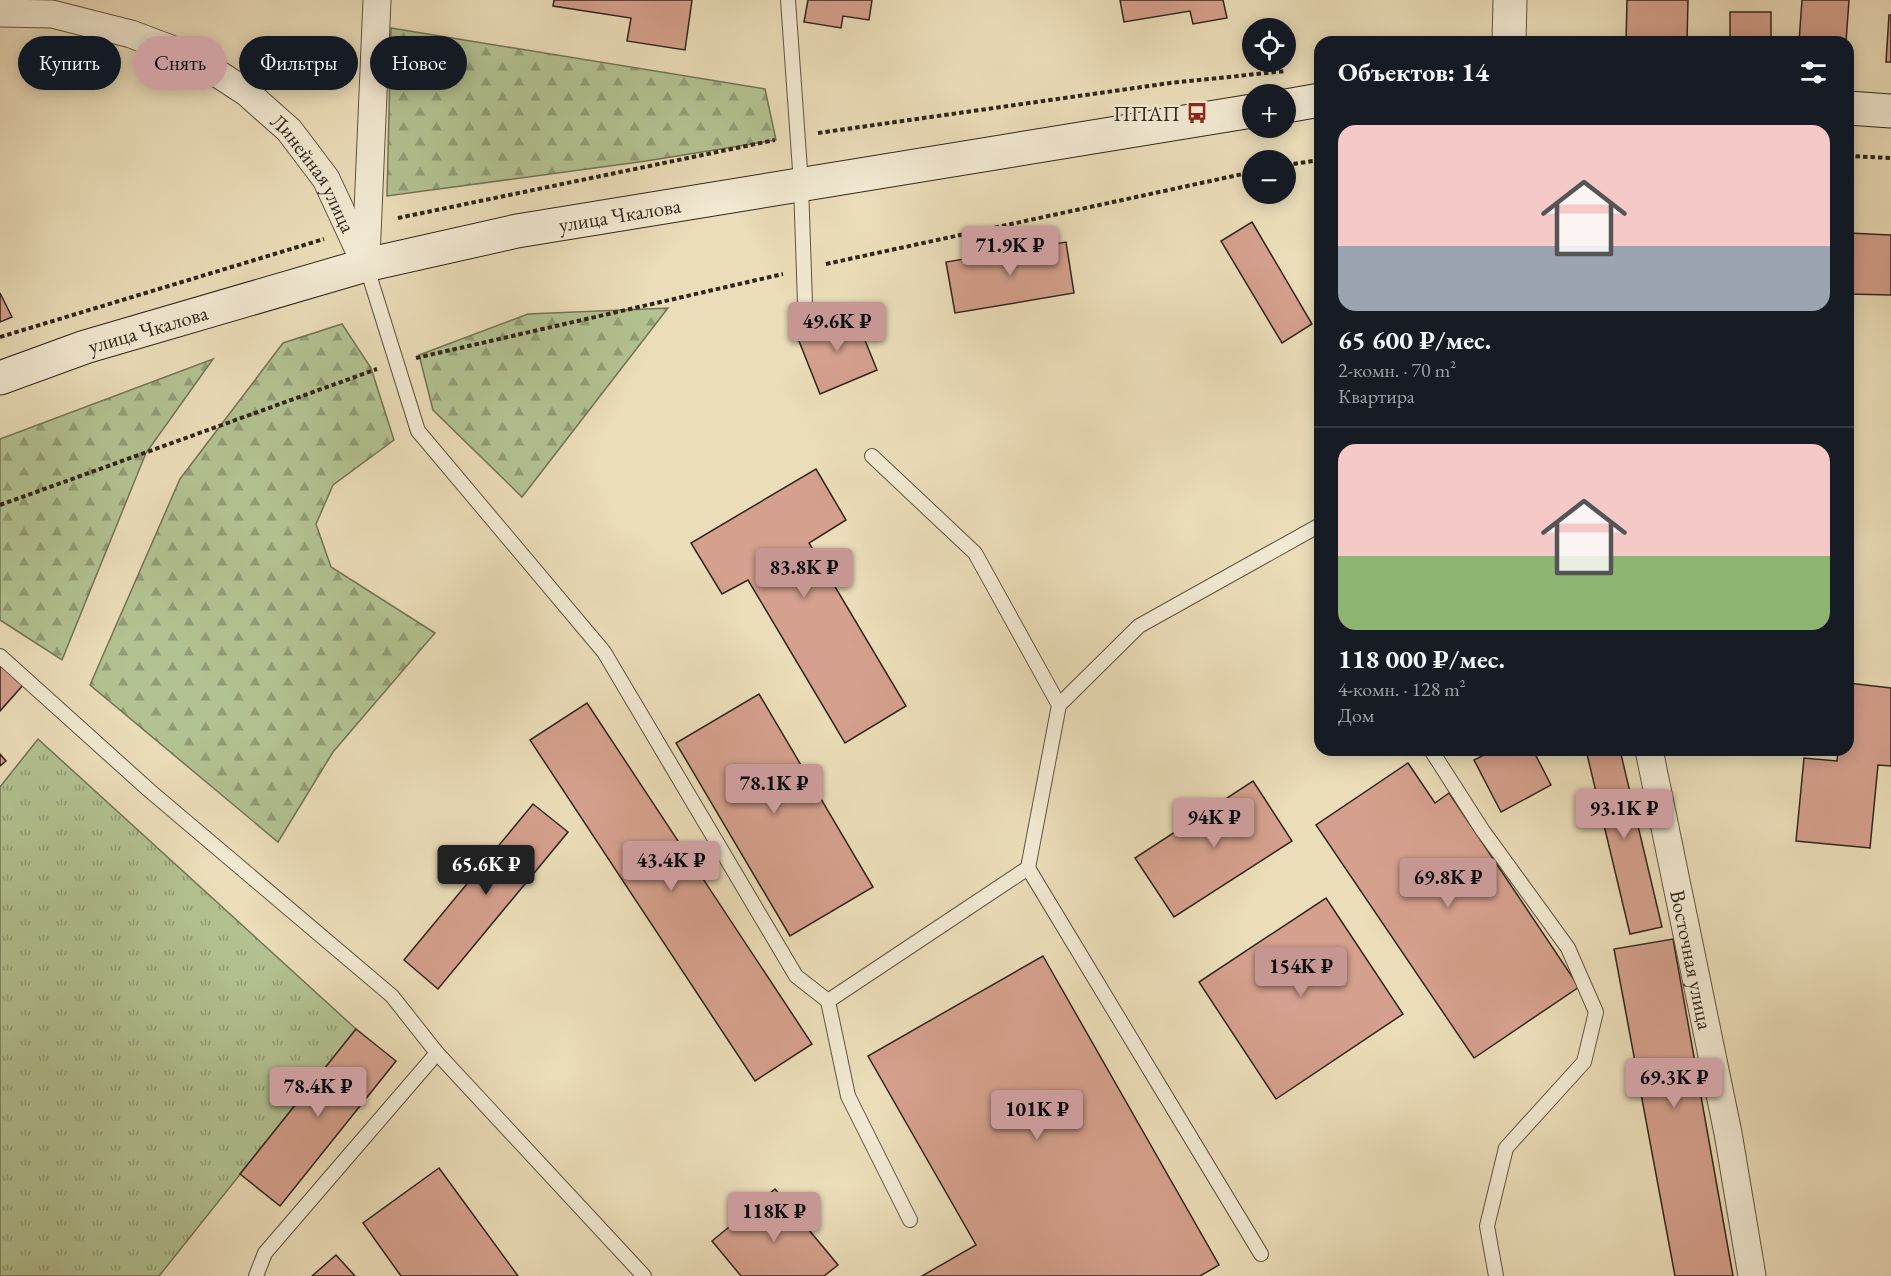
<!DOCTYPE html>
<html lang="ru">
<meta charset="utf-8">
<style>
:root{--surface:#171b24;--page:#20242c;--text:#f1f3f6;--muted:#9ea1a6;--line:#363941;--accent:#c59692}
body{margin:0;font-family:"EB Garamond",serif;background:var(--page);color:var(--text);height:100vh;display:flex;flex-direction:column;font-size:22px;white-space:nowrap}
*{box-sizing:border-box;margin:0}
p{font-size:20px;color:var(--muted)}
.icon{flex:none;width:33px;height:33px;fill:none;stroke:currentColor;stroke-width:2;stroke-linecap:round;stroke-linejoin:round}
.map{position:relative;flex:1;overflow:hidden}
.sheet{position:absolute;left:1314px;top:36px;width:540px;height:720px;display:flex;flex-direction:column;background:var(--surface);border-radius:18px;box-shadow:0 3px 15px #0003}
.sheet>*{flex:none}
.hud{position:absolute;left:18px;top:36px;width:570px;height:54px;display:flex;gap:12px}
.tools{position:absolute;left:1242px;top:18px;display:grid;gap:12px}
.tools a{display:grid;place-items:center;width:54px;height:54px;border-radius:50%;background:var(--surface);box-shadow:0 3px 15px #0003;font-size:30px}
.price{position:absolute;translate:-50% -51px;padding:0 14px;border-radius:6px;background:var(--accent);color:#111;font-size:20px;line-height:39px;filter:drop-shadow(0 2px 3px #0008)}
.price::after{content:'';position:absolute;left:50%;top:36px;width:18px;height:14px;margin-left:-9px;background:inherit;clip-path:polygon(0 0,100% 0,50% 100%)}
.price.active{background:#222;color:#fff}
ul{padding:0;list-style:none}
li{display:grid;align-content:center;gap:12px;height:318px;padding:0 24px}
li+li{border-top:2px solid var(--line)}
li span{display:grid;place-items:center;height:186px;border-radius:18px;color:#555}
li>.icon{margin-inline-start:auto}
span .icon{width:108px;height:108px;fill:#fffc;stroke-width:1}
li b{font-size:26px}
h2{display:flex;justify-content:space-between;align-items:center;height:72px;padding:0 24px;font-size:26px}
.chip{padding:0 21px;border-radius:27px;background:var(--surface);box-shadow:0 3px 15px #0003;font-size:21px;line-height:54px}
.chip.active{background:var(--accent);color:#111}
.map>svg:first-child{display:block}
.grass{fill:url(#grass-tufts);stroke:#727456;stroke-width:1.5}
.forest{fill:url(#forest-firs);stroke:#727456;stroke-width:1.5}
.building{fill:#d5a08d;stroke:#30261b;stroke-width:1.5}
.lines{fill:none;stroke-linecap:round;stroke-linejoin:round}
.service-casing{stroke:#5f5442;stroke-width:16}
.minor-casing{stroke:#5f5442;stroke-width:29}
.tertiary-casing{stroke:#5f5442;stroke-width:35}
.secondary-casing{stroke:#30261b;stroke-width:35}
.path{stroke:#30261b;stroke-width:4;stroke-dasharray:4.5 3;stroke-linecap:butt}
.service{stroke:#f2e9d2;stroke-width:14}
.minor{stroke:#f2e9d2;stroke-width:27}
.tertiary{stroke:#f2e9d2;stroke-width:33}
.secondary{stroke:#f2e9d2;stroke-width:33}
.labels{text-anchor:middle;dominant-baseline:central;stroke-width:5;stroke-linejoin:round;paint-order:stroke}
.poi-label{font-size:21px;fill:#30261b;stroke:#f2e9d2;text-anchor:end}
.street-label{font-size:21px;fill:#30261b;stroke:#f2e9d2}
</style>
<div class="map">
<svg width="1891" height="1276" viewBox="0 0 1891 1276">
<defs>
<pattern id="grass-tufts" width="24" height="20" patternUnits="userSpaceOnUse" patternTransform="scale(1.5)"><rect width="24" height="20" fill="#b3c292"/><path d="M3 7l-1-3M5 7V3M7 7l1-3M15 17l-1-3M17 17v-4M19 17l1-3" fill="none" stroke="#929d76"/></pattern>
<pattern id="forest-firs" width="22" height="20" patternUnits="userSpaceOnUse" patternTransform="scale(1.5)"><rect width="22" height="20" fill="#b3c292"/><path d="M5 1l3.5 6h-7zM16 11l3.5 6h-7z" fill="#929d76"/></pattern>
</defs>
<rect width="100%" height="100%" fill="#ebddb9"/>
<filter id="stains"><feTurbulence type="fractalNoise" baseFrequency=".00333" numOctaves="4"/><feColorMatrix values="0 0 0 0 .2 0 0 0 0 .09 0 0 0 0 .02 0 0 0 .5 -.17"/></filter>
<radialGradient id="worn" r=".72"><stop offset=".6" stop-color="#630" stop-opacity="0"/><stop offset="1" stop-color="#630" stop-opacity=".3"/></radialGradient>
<path class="grass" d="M38 739 356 1029 159 1276H0V787Z"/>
<g class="forest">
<path d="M391 28 765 89 776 140 646 161 387 196Z"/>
<path d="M668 308 522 497 433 410 419 355 528 314Z"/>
<path d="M342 324 371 368 394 440 333 485 316 524 331 567 435 633 333 752 278 842 90 685 180 479 283 343Z"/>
<path d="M213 359 146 453 62 660 0 620V439Z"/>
</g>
<g class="building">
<path d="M554 0H692L685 50 627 41 631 18 553 6Z"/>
<path d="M808 0H872L869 20 843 16 841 28 804 22Z"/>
<path d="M1120 0H1223L1227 18 1193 24 1190 11 1124 22Z"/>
<path d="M1627 0H1688L1687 42H1626Z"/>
<path d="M1802 0H1849L1846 42H1799Z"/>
<rect x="1730" y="12" width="41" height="30"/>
<path d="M1889 15H1891V62H1886Z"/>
<path d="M1252 222 1312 324 1282 343 1221 241Z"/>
<path d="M1848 233 1891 235V295L1848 294Z"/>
<path d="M1066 242 1074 293 955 313 946 262Z"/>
<path d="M0 293 12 317 0 322Z"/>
<path d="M854 313 877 370 820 394 797 336Z"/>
<path d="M816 469 846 520 809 543 906 706 845 743 748 580 722 594 691 543Z"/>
<path d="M0 663 24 684 0 711Z"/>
<path d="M1848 683 1891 688V766L1878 765 1870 848 1796 841 1804 758 1837 761 1838 750H1848Z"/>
<path d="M759 694 873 887 790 936 676 743Z"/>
<path d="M587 703 812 1044 755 1081 530 740Z"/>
<path d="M1494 750H1533L1551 785 1501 812 1474 760Z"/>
<path d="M1586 750H1620L1662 927 1630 934Z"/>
<path d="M0 754 6 761 0 766Z"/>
<path d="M1408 763 1435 803 1449 793 1579 987 1474 1058 1316 825Z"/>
<path d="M1253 781 1292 841 1174 917 1135 858Z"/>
<path d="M533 804 568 832 438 989 404 960Z"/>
<path d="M1326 898 1403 1014 1276 1099 1199 982Z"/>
<path d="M1673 939 1733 1276H1675L1614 949Z"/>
<path d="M1043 956 1219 1265 1200 1276H922L976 1245 868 1056Z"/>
<path d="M356 1029 396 1061 280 1206 240 1174Z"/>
<path d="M439 1168 518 1276H401L363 1223Z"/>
<path d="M775 1189 838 1265 824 1276H741L712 1241Z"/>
<path d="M336 1255 355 1276H312Z"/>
</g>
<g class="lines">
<defs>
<g id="service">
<path d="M788 0 801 184 805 304"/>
<path d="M366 265 418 431 604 652 796 976 828 1001"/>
<path d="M872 456 975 553 1059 705 1028 868 828 1001 848 1096 910 1220"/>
<path d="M0 656 150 791 392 996 437 1053 644 1276"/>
<path d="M1059 705 1139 626 1320 525"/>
<path d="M1431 750 1483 831 1568 948 1596 1012 1584 1062 1506 1148 1487 1226 1496 1276"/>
<path d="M1028 868 1261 1254"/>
<path d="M256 1276 265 1253 437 1053"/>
</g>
<g id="minor">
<path id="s1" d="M0 13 52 14 131 34 192 57 246 92 289 130 326 179 366 265"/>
<path d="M366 258 377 0"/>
<path id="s2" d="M1649 750 1728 1133 1752 1276"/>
</g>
<path id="tertiary" d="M1509 42 1510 0"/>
<g id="secondary">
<path d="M1286 106 1320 100"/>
<path d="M1848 108 1891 111"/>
<path id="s3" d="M0 378 85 347 366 265 517 231 1252 111"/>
</g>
</defs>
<use href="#service" class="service-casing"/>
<use href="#minor" class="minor-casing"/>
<use href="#tertiary" class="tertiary-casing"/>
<use href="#secondary" class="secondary-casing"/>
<g class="path">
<path d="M818 133 1170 83 1286 71"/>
<path d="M1848 156 1891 158"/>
<path d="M1286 165 1320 160"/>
<path d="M398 218 775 140"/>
<path d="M826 264 1252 172"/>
<path d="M0 337 324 239"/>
<path d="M416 358 783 274"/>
<path d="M0 505 377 369"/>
</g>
<use href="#service" class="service"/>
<use href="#minor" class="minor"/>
<use href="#tertiary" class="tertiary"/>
<use href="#secondary" class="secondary"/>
</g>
<defs>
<symbol id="bus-bare" viewBox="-9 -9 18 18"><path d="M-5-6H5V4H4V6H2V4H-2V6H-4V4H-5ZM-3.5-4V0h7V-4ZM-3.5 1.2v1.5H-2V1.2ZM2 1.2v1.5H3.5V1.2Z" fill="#8f2418" stroke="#f2e9d2" stroke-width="2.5" paint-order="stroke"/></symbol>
</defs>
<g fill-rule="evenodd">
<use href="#bus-bare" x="1182" y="98" width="30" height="30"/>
</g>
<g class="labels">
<g class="poi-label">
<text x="1180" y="113">ППАП</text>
</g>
<g class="street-label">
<text stroke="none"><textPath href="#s1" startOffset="370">Линейная улица</textPath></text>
<text stroke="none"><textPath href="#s3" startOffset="642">улица Чкалова</textPath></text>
<text stroke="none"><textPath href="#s3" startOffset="156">улица Чкалова</textPath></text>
<text stroke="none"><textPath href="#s2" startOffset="214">Восточная улица</textPath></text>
</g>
</g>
<rect width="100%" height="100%" filter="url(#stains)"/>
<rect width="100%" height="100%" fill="url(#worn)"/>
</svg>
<div class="tools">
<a><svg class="icon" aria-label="locate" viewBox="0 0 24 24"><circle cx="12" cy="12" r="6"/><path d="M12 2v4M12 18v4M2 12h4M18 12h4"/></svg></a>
<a>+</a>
<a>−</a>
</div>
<b class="price" style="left:1010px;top:277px">71.9K ₽</b>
<b class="price" style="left:837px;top:353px">49.6K ₽</b>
<b class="price" style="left:804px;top:599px">83.8K ₽</b>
<b class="price" style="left:774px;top:815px">78.1K ₽</b>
<b class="price" style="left:1624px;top:840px">93.1K ₽</b>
<b class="price" style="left:1214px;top:849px">94K ₽</b>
<b class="price" style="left:671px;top:892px">43.4K ₽</b>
<b class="price active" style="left:486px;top:896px">65.6K ₽</b>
<b class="price" style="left:1448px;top:909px">69.8K ₽</b>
<b class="price" style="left:1301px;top:998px">154K ₽</b>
<b class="price" style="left:1674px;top:1109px">69.3K ₽</b>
<b class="price" style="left:318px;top:1118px">78.4K ₽</b>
<b class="price" style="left:1037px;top:1141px">101K ₽</b>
<b class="price" style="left:774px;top:1243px">118K ₽</b>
<div class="hud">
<a class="chip">Купить</a>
<a class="chip active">Снять</a>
<a class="chip">Фильтры</a>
<a class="chip">Новое</a>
</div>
<section class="sheet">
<h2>Объектов: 14<svg class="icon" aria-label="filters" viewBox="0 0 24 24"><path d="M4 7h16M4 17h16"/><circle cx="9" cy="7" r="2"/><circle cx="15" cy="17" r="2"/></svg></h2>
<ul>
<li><span style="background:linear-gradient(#f6c9c9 65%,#9aa5b1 0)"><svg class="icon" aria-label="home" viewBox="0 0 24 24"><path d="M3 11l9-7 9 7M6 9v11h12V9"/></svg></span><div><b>65 600 ₽/мес.</b><p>2-комн. · 70 m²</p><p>Квартира</p></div></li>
<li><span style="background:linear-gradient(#f6c9c9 60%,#8fb573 0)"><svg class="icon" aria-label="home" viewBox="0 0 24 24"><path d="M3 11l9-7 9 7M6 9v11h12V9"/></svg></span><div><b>118 000 ₽/мес.</b><p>4-комн. · 128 m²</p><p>Дом</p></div></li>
</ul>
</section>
</div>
